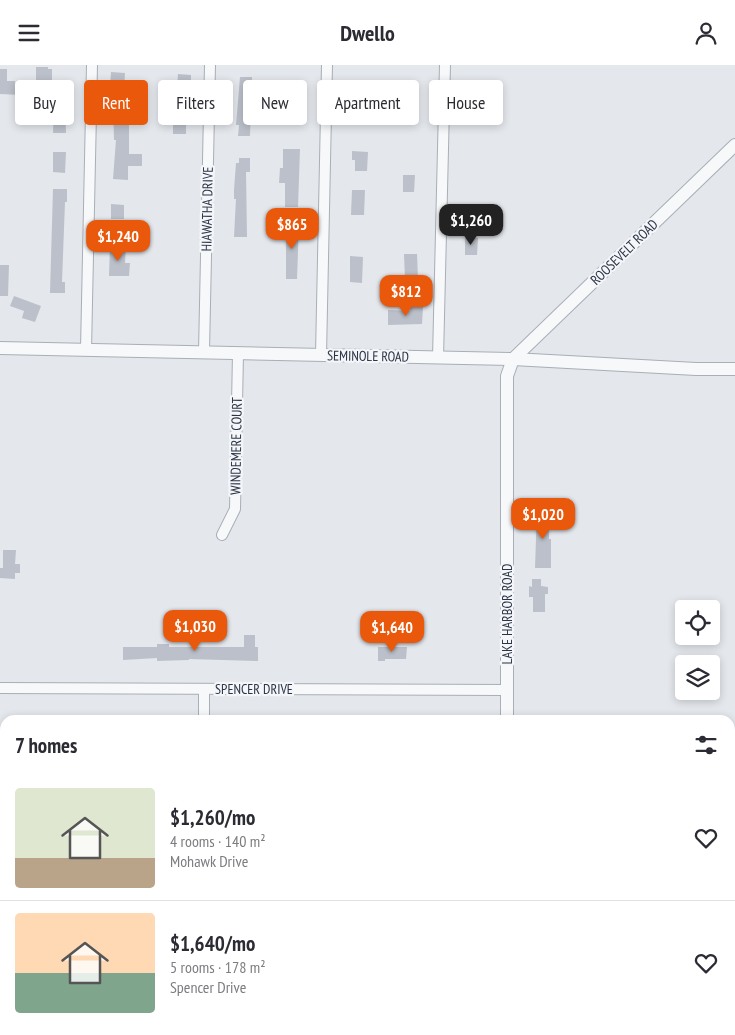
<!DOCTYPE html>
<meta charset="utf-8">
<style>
:root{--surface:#fff;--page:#f7f7f7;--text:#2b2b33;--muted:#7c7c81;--line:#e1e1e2;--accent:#ea580c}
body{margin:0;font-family:"PT Sans Narrow",sans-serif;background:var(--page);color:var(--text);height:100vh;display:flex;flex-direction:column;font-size:19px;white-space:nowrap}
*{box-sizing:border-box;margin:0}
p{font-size:16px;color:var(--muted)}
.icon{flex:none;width:28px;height:28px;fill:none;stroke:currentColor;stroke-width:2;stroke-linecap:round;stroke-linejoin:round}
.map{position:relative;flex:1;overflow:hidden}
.drawer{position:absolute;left:0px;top:650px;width:735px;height:320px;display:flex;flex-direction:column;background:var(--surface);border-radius:15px 15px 0 0;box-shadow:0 2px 8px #0003}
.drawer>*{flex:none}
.hud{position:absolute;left:15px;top:15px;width:705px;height:45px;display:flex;gap:10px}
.controls{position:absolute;left:675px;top:535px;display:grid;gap:10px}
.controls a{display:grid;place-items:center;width:45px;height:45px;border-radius:5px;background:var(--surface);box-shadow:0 2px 8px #0003;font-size:25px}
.price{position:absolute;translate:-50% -42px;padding:0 11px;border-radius:10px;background:var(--accent);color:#fff;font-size:16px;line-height:32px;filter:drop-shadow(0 1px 2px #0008)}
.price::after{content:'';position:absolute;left:50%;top:30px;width:15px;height:11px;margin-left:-8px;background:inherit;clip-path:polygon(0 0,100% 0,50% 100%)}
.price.on{background:#222;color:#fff}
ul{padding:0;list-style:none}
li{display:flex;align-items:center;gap:15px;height:125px;padding:0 15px}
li+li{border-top:1px solid var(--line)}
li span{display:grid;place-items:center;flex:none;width:140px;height:100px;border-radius:5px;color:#555}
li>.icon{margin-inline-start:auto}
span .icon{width:60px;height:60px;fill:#fffc;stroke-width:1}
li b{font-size:21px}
h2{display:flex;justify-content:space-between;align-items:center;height:60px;padding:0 15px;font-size:21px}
.pill{padding:0 18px;border-radius:5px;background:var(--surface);box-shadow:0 2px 8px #0003;font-size:18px;line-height:45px}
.pill.on{background:var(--accent);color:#fff}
header{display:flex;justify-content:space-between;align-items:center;height:65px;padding:0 15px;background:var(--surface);font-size:22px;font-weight:700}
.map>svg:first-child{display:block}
.building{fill:#bbc0ca}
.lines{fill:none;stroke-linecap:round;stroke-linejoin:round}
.minor-casing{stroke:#a9aeb7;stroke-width:12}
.tertiary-casing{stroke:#a9aeb7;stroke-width:14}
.minor{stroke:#f7f8fa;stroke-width:10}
.tertiary{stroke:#f7f8fa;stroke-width:12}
.labels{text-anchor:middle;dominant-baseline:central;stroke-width:4.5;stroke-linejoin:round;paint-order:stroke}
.street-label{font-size:14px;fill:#2b3445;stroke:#f4f6f9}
</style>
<header><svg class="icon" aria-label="menu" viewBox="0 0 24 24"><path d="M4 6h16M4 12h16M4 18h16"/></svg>Dwello<svg class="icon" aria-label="person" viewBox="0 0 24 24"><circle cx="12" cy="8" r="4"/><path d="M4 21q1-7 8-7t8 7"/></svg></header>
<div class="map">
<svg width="735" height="970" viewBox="0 0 735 970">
<rect width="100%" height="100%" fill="#e4e7ec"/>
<g class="building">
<path d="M36 2H48V4H52V17H36Z"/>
<path d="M0 4H7V16H15V21H22V30L0 29Z"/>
<path d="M111 7 125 8 124 23H110Z"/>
<path d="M178 9 191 10V26L177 25Z"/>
<path d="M240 12H252L250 71H238L239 60H236Z"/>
<path d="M113 38 136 39 135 51H129V89H142V101H128V115L113 114 116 75H114Z"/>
<path d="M54 42H65L66 68H53Z"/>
<rect x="173" y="52" width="13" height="17"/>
<path d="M283 84H300L298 142H285V118H279L280 103H283Z"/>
<path d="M352 86 368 87 367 106H355V95H352Z"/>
<path d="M53 87H66L65 108 53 107Z"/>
<path d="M239 93H250V107H246L247 172H234L236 134H234V125L236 98H239Z"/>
<path d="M403 110H415L414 127H403Z"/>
<path d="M53 124H67V137H65L62 217H65V228H50Z"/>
<path d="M352 125H365L364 150H351Z"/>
<path d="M111 139 124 140V154H111Z"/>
<path d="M286 157H299L297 214H286Z"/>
<path d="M465 173H478L477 190H465Z"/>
<path d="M110 181H126L125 198H130L129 211H109Z"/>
<path d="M404 189H417L418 215H405Z"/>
<path d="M350 191 363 192 362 218 350 217Z"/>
<path d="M0 200H9L8 231H0Z"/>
<path d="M14 231 41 241 35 257 22 253 24 246 10 241Z"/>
<path d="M410 242H423L422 259 388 260V245L410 246Z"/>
<path d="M537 444H549V474H551V503H535Z"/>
<path d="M3 485H16L15 499H20V508H15V514L0 513V503H3Z"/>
<path d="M532 514H541V521L548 522V529H545V547H533V532H529V521L532 522Z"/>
<path d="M244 570H255V582H258V596L189 594V595L157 596V593L123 595V582H157V579H169V582H244Z"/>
<path d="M378 582H407L406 594H385V596H378Z"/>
</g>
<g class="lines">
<defs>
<g id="minor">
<path d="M86 285 92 0"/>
<path d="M204 287 210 0"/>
<path d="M321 290 327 0"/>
<path d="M438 293 445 0"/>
<path d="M222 470 235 444 238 288"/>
<path d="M0 623 507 625"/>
<path d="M204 655V624"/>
<path d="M0 757H5"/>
<path d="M0 902H5"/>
</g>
<g id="tertiary">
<path d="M0 283 513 294 696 304H735"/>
<path d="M507 655V311L513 294 735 80"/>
<path d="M509 970 510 965"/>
</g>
</defs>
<use href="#minor" class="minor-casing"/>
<use href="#tertiary" class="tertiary-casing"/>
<use href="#minor" class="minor"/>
<use href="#tertiary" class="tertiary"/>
</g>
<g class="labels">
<g class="street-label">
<text transform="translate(207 144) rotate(-89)">HIAWATHA DRIVE</text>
<text transform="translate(624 187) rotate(-44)">ROOSEVELT ROAD</text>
<text transform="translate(368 291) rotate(1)">SEMINOLE ROAD</text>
<text transform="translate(236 381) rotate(-89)">WINDEMERE COURT</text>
<text transform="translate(507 549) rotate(-90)">LAKE HARBOR ROAD</text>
<text x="254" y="624">SPENCER DRIVE</text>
</g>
</g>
</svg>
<div class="controls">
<a><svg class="icon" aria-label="locate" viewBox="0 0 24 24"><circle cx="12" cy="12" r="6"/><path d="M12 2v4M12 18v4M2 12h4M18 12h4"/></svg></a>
<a><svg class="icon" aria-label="layers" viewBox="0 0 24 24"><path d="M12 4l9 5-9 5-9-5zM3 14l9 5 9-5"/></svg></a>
</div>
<b class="price on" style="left:471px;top:181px">$1,260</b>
<b class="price" style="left:292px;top:185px">$865</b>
<b class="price" style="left:118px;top:197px">$1,240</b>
<b class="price" style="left:406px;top:252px">$812</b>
<b class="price" style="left:543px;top:475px">$1,020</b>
<b class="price" style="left:195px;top:587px">$1,030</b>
<b class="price" style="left:392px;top:588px">$1,640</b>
<div class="hud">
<a class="pill">Buy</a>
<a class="pill on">Rent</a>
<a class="pill">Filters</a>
<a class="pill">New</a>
<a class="pill">Apartment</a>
<a class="pill">House</a>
</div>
<section class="drawer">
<h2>7 homes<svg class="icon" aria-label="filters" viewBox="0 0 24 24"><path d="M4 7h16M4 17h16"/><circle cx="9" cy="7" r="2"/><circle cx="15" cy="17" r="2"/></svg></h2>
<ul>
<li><span style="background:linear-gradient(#dfe7d0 70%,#b9a48a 0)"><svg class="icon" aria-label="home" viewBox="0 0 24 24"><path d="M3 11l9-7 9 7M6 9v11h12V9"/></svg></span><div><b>$1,260/mo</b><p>4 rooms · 140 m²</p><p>Mohawk Drive</p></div><svg class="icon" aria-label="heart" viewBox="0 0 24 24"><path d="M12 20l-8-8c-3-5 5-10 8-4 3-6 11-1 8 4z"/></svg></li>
<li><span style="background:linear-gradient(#ffd9b3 60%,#7fa58c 0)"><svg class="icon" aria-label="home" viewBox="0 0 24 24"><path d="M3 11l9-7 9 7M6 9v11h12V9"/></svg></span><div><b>$1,640/mo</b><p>5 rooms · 178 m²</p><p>Spencer Drive</p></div><svg class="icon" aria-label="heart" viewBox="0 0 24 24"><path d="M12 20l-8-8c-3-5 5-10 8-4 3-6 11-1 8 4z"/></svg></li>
</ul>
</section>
</div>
